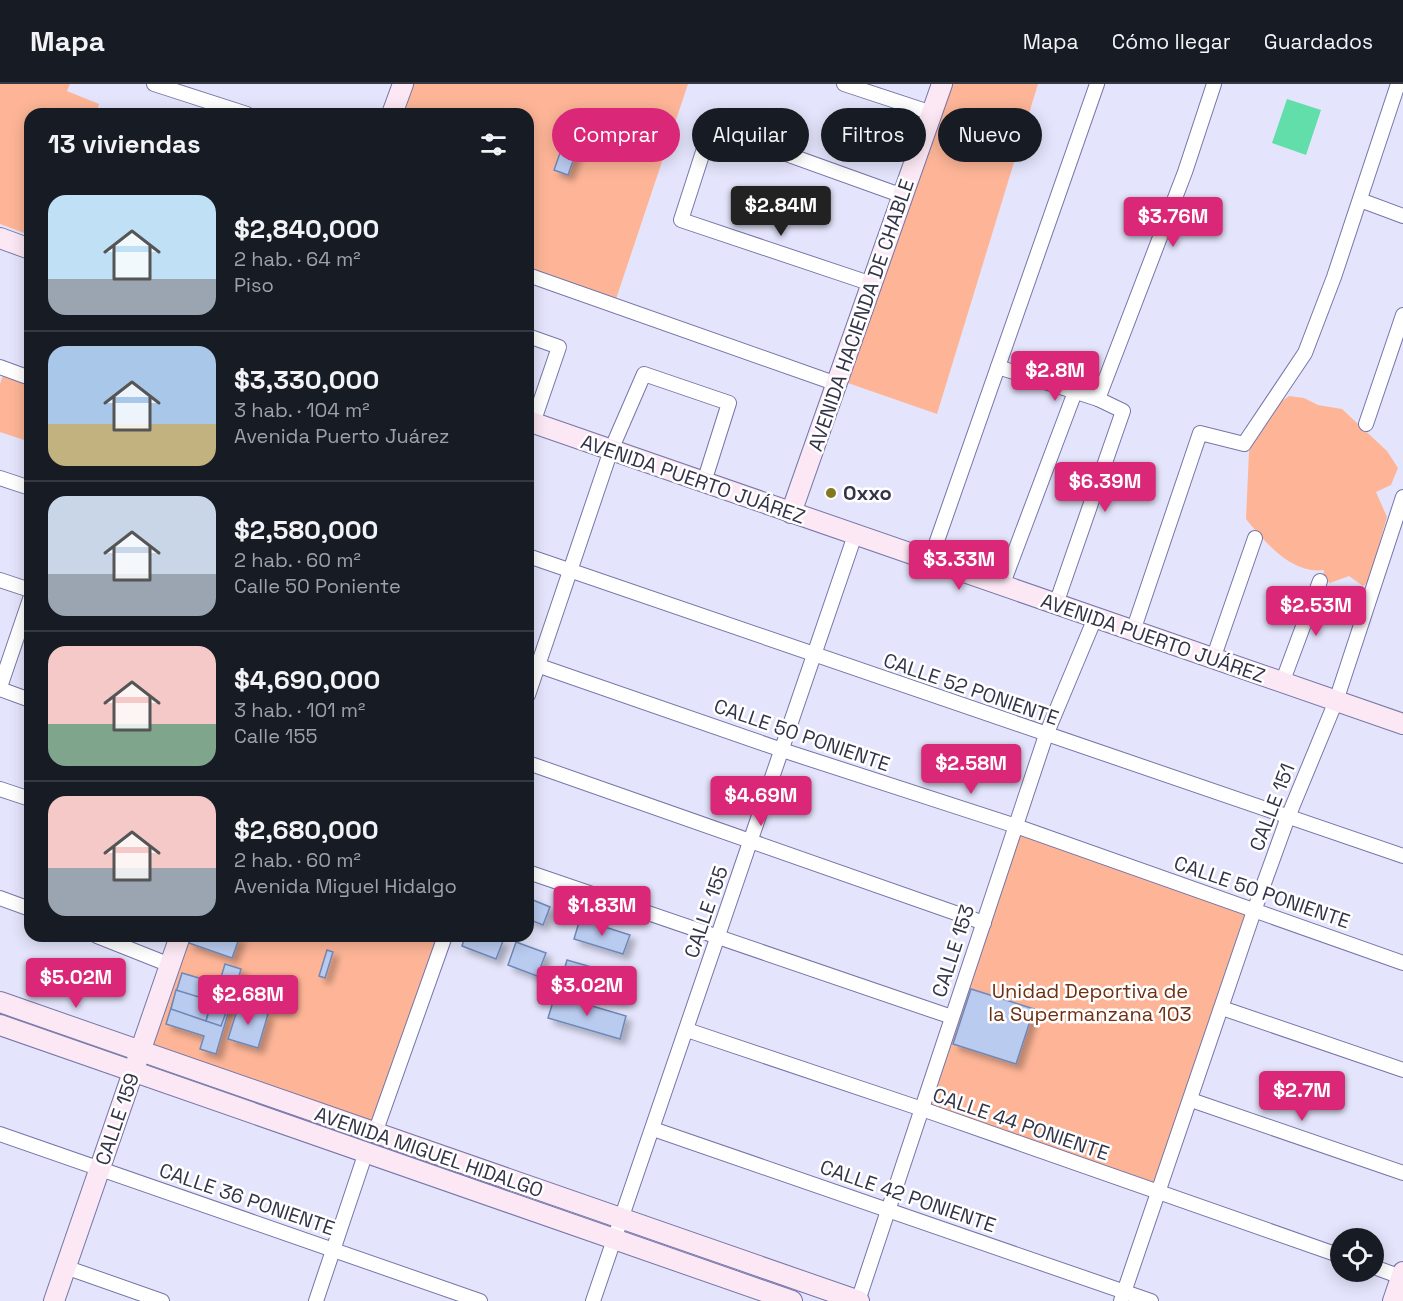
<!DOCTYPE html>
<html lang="es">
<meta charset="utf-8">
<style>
:root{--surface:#171b24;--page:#242831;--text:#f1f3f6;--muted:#9ea1a6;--line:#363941;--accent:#db2777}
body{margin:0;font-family:"Space Grotesk",sans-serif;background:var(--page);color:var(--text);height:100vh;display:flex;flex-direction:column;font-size:22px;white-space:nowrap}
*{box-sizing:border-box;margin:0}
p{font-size:20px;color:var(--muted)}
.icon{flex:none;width:33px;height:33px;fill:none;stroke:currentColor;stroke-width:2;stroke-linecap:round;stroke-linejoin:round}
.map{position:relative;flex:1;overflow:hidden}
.panel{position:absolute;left:24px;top:24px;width:510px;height:834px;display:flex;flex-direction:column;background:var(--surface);border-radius:18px;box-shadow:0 3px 15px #0003}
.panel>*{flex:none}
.guide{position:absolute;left:552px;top:24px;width:570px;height:54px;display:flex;gap:12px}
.fabs{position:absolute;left:1330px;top:1144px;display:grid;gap:12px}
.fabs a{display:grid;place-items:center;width:54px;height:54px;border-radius:50%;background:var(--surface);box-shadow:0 3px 15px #0003;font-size:30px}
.price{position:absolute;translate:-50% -51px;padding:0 14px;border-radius:6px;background:var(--accent);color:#fff;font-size:20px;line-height:39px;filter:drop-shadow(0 2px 3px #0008)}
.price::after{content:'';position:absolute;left:50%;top:36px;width:18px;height:14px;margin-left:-9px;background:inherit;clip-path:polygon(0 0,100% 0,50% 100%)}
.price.selected{background:#222;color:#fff}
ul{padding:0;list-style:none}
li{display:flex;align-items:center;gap:18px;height:150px;padding:0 24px}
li+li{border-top:2px solid var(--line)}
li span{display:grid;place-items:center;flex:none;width:168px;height:120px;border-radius:18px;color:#555}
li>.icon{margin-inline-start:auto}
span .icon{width:72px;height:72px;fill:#fffc;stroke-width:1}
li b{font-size:26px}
h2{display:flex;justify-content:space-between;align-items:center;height:72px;padding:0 24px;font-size:26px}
.tag{padding:0 21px;border-radius:27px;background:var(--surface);box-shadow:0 3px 15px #0003;font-size:21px;line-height:54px}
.tag.selected{background:var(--accent);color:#fff}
header{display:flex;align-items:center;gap:36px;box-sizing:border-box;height:84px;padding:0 30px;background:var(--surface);border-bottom:2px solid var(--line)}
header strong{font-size:28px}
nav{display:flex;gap:33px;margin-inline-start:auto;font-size:21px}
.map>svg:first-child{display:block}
.green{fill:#feb597}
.water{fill:#62deaa}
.building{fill:#b9cbef;stroke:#6f88b7;stroke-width:1.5;filter:url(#shadow)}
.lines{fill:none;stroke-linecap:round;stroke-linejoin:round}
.street-casing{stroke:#7576a9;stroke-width:16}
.secondary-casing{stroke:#7576a9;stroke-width:22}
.street{stroke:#fff;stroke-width:14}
.secondary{stroke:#fce8f4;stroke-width:20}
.poi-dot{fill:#82781d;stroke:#fff;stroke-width:2}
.labels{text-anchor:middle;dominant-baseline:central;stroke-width:5;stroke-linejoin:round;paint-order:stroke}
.street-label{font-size:20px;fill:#333349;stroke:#fff}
.poi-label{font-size:20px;font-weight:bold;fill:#333349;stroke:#fff;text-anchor:start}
.park-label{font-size:20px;fill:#6e2f12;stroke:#fff}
</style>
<header>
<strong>Mapa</strong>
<nav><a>Mapa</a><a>Cómo llegar</a><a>Guardados</a></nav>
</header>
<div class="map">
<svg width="1403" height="1217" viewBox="0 0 1403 1217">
<defs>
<filter id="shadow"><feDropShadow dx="5.5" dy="5.5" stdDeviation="3" flood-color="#0004"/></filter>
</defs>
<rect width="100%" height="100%" fill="#e4e5fc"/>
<g class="green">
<path d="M0 0H70L67 7 99 20 96 30H30V142L27 150 0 140Z"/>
<path d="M403 0H688L614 221 528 191V30H392Z"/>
<path d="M947 0H1038L937 330 845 298Z"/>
<path d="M5 285 30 294V358L0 348V300Z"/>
<path d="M1289 312 1304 314 1318 321 1342 325 1387 367 1398 384 1391 401 1376 408 1387 433 1375 475 1374 486 1370 497 1363 502 1349 492 1330 499 1323 494 1324 486C1292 491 1264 457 1246 435L1249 367 1271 325Z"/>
<path d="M1018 746 1251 828 1156 1106 925 1024Z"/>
<path d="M181 852H444L375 1049 141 967Z"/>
</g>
<path class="water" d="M1287 15 1321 26 1306 71 1272 59Z"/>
<g class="building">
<path d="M565 55 579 60 568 91 554 86Z"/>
<path d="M528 814 550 823 543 841 528 835Z"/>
<path d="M580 835 630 851 623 870 574 855Z"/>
<path d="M192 852H240L232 874 189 859Z"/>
<path d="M465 852H488L503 857 496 875 462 862Z"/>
<path d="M516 858 546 869 537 892 508 881Z"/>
<path d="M327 866 333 868 325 894 319 892Z"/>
<path d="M567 876 626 893 620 915 561 897Z"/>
<path d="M225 880 241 885 216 970 200 965 204 952 166 940 182 889 219 900Z"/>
<path d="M971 905 1034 925 1016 980 953 960Z"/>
<path d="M176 906 212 917 206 937 171 925Z"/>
<path d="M555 911 626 932 620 955 548 934Z"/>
<path d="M212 917 228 923 221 942 206 937Z"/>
<path d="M239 920 268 930 258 964 228 955Z"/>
</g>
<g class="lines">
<defs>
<g id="street">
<path d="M154 0 247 30"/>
<path d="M844 0 932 29"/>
<path d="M1360 116 1403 132"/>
<path d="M528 191 837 300"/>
<path d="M872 200 681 136 711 43 903 112"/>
<path d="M528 252 559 263 533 339"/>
<path d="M0 283 30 294"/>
<path d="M998 283 1098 315 1123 327 1056 520"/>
<path d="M1098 315 1185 88 1214 0"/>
<path d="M1366 340 1403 231"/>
<path d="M0 394 30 404"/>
<path d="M528 472 1403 772"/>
<path d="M930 477 1097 0"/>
<path d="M0 496 30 506"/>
<path d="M1002 502 1075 308"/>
<path d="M1133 547 1200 349 1244 360 1305 269 1334 193 1398 0"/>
<path d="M1213 575 1255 454"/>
<path d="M528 578 782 666 1016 742 1403 879"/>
<path d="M1282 599 1320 497"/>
<path d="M0 603 30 515"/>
<path d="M0 605 30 616"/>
<path d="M528 611 611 366 644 290 729 319 704 398"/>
<path d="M528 679 984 839"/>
<path d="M0 705 30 715"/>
<path d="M528 788 952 933"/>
<path d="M0 814 30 825"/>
<path d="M97 852 170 881"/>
<path d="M1222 924 1403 986"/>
<path d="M687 946 922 1025 1341 1172"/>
<path d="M1191 1016 1403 1089"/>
<path d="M653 1045 1151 1217"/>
<path d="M375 1049 445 852"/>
<path d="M0 1050 480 1217"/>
<path d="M65 1183 162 1217"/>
<path d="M1374 1183 1401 1193"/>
<path d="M316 1217 366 1068"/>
<path d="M593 1217 855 451"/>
<path d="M858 1217 1046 651 1095 534"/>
<path d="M1121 1217 1254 827 1288 733 1336 617 1403 413"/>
</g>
<g id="secondary">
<path d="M392 30 403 0"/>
<path d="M0 154 30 165"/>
<path d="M528 337 1403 640"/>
<path d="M791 429 942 0"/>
<path d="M0 918 859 1217"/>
<path d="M0 941 792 1217"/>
<path d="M54 1217 180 852"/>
<path d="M1393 1217 1403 1188"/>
</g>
</defs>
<use href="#street" class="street-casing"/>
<use href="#secondary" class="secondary-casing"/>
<use href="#street" class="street"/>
<use href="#secondary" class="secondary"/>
</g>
<circle class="poi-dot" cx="831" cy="409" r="6"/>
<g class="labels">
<g class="street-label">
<text transform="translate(861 231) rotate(-71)">AVENIDA HACIENDA DE CHABLE</text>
<text transform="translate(693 395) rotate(19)">AVENIDA PUERTO JUÁREZ</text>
<text transform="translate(1153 554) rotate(19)">AVENIDA PUERTO JUÁREZ</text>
<text transform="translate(971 605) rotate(19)">CALLE 52 PONIENTE</text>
<text transform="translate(802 651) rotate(19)">CALLE 50 PONIENTE</text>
<text transform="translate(1272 723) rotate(-69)">CALLE 151</text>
<text transform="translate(1262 808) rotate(19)">CALLE 50 PONIENTE</text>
<text transform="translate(706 828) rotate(-71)">CALLE 155</text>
<text transform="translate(953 867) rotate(-72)">CALLE 153</text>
<text transform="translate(117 1035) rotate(-71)">CALLE 159</text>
<text transform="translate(1021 1040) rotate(19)">CALLE 44 PONIENTE</text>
<text transform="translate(429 1068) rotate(19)">AVENIDA MIGUEL HIDALGO</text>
<text transform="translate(908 1112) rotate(19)">CALLE 42 PONIENTE</text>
<text transform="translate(247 1115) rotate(19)">CALLE 36 PONIENTE</text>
</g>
<g class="poi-label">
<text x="843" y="409">Oxxo</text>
</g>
<g class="park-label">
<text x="1090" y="907">Unidad Deportiva de<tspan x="1090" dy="23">la Supermanzana 103</tspan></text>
</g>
</g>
</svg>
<div class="fabs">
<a><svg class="icon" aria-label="locate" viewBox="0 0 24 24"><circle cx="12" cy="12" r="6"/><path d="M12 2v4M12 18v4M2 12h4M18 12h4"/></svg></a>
</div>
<b class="price selected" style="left:781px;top:153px">$2.84M</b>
<b class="price" style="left:1173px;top:164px">$3.76M</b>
<b class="price" style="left:1055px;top:318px">$2.8M</b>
<b class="price" style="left:1105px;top:429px">$6.39M</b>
<b class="price" style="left:959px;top:507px">$3.33M</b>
<b class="price" style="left:1316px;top:553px">$2.53M</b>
<b class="price" style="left:971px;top:711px">$2.58M</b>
<b class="price" style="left:761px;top:743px">$4.69M</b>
<b class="price" style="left:602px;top:853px">$1.83M</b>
<b class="price" style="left:76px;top:925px">$5.02M</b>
<b class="price" style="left:587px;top:933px">$3.02M</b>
<b class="price" style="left:248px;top:942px">$2.68M</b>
<b class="price" style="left:1302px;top:1038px">$2.7M</b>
<div class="guide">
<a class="tag selected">Comprar</a>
<a class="tag">Alquilar</a>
<a class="tag">Filtros</a>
<a class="tag">Nuevo</a>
</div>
<section class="panel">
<h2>13 viviendas<svg class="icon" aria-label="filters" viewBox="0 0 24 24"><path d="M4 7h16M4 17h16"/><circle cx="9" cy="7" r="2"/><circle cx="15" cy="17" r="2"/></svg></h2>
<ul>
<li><span style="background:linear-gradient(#bfe0f5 70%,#9aa5b1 0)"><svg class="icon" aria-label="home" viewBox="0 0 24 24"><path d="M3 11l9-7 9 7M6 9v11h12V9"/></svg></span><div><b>$2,840,000</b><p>2 hab. · 64 m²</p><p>Piso</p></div></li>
<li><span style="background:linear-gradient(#a9c7e8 65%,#c2b280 0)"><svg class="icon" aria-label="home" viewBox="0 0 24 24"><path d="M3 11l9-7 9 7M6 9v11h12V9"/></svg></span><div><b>$3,330,000</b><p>3 hab. · 104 m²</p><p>Avenida Puerto Juárez</p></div></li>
<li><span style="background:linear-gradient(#c9d6e8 65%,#9aa5b1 0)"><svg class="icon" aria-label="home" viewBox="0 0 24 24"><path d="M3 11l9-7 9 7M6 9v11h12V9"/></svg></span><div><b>$2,580,000</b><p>2 hab. · 60 m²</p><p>Calle 50 Poniente</p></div></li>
<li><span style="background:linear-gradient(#f6c9c9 65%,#7fa58c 0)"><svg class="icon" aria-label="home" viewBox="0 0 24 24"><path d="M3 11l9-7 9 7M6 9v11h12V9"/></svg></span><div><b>$4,690,000</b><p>3 hab. · 101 m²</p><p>Calle 155</p></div></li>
<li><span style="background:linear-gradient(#f6c9c9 60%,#9aa5b1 0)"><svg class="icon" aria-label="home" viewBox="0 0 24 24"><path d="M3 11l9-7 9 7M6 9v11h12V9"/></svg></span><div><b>$2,680,000</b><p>2 hab. · 60 m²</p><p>Avenida Miguel Hidalgo</p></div></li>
</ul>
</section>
</div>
